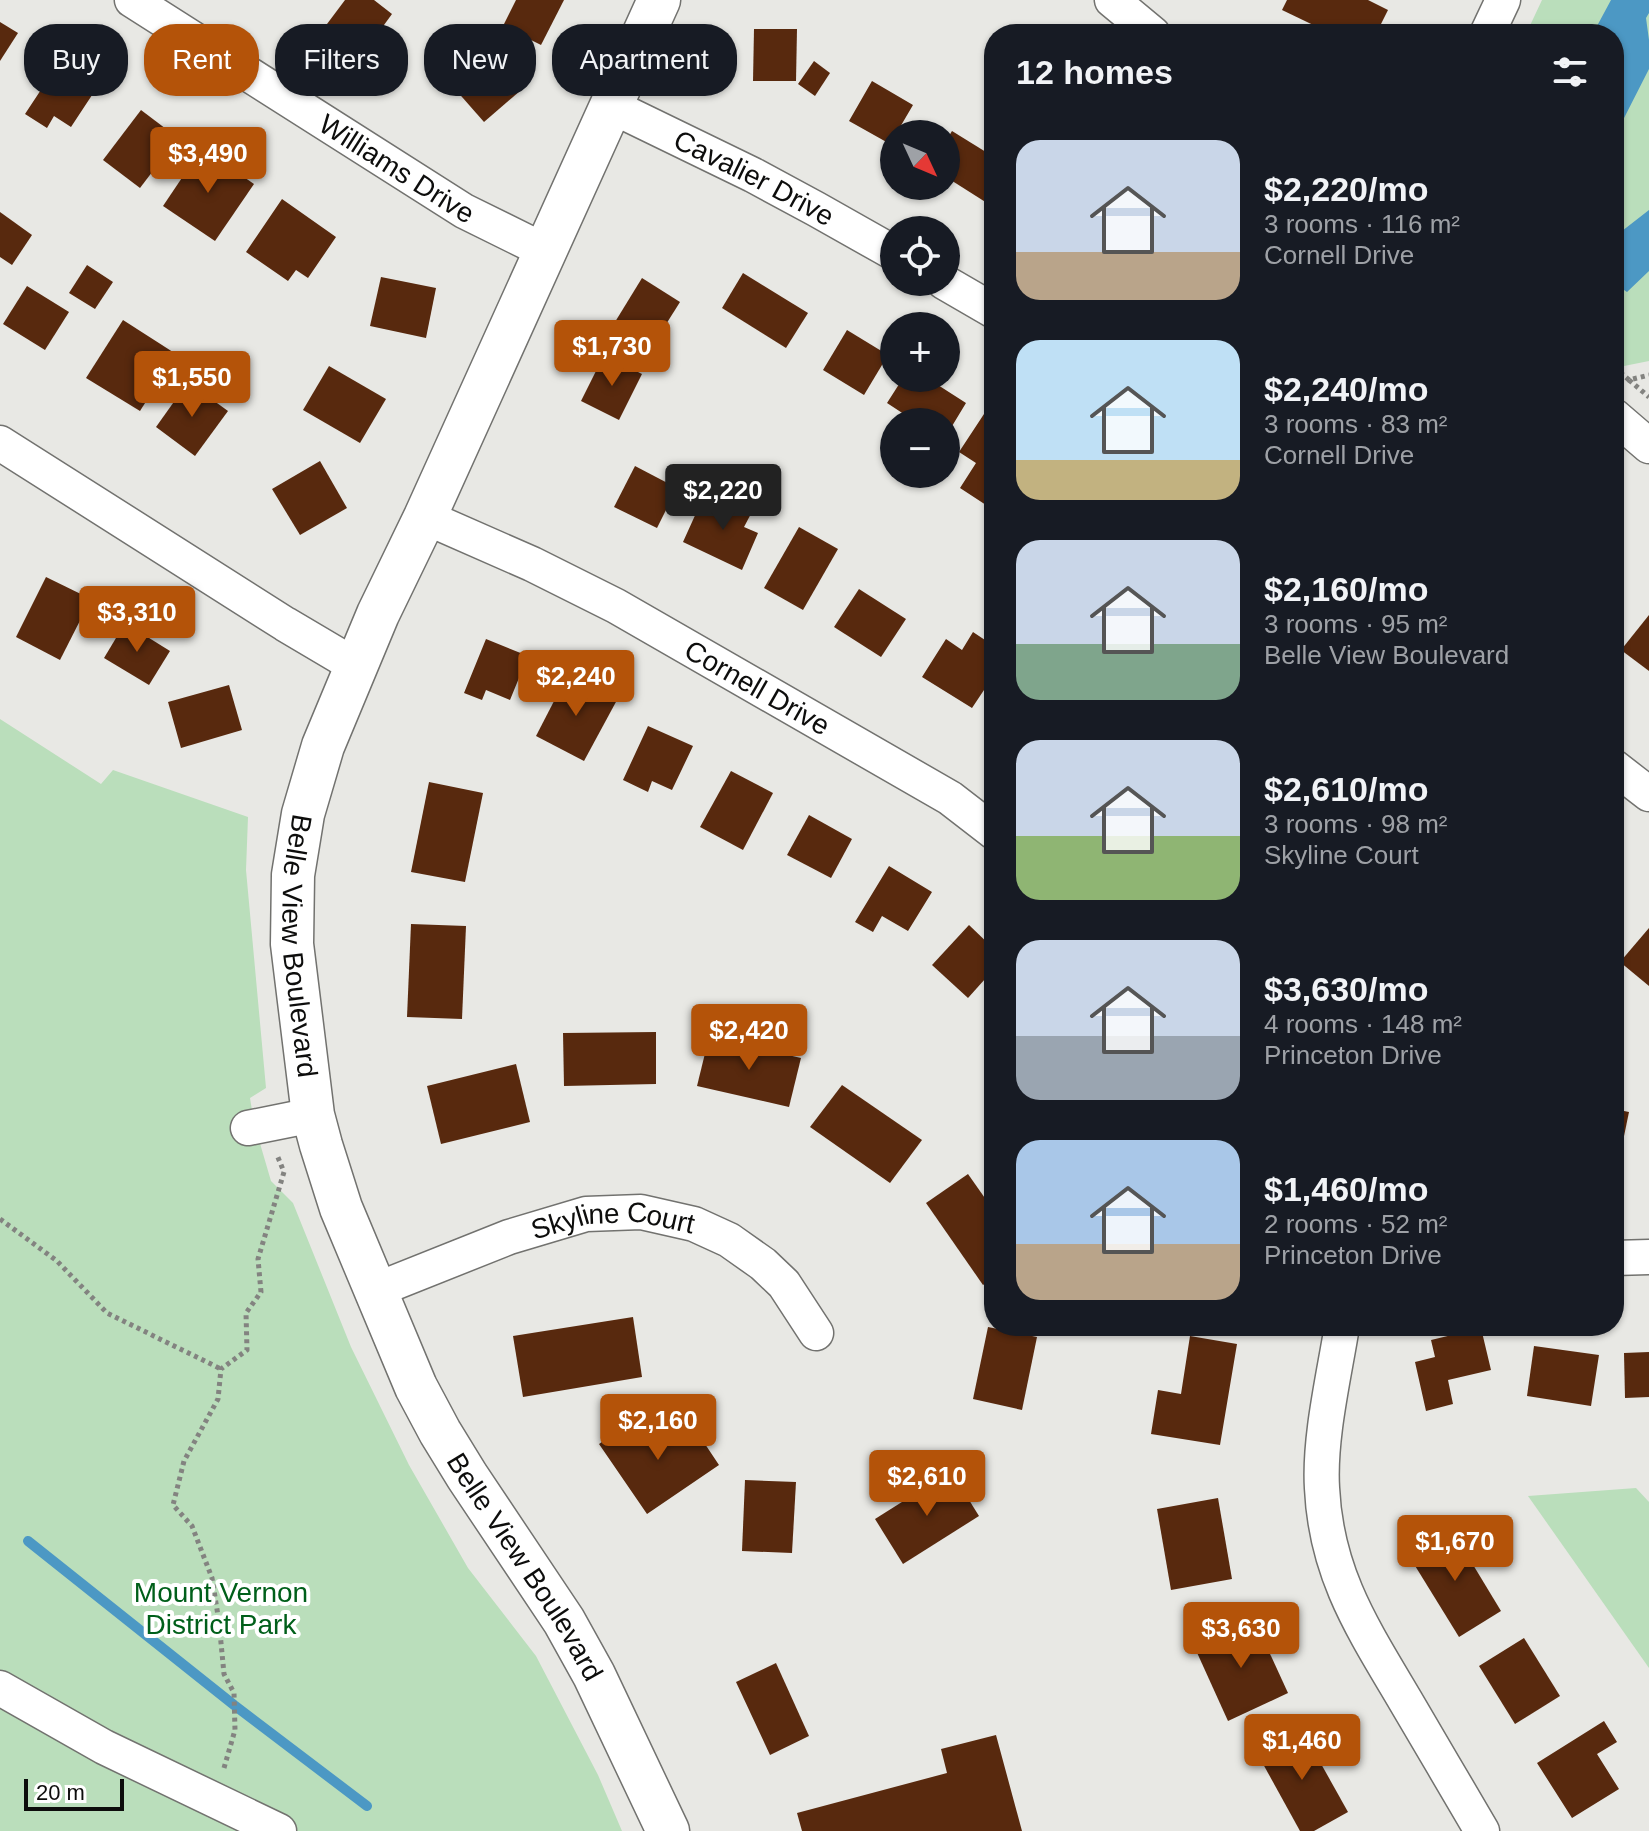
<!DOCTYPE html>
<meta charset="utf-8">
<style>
:root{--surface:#171b24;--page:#242831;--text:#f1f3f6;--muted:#9ea1a6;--accent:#b45309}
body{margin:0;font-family:Helvetica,sans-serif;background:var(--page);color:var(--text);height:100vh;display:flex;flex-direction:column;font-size:30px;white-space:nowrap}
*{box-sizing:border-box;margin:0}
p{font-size:26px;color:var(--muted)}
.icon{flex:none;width:44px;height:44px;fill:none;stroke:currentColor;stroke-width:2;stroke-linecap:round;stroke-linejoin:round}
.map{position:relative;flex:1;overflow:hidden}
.drawer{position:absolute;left:984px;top:24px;width:640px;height:1312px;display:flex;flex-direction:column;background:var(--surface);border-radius:32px;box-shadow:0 2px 6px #0004}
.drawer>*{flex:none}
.guide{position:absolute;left:24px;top:24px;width:760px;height:72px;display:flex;gap:16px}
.needle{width:52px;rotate:134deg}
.tools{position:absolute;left:880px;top:120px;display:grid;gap:16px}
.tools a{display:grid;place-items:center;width:80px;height:80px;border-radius:50%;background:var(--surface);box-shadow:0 2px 6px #0004;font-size:40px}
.scale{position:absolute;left:24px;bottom:20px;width:100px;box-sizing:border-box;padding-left:8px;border:4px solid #0d0d0c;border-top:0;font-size:22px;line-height:28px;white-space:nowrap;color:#0d0d0c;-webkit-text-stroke:6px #fff;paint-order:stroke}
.price{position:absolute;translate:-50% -68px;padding:0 18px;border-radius:8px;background:var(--accent);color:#fff;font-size:26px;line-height:52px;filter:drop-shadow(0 2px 4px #0008)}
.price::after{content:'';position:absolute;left:50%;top:48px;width:24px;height:18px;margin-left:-12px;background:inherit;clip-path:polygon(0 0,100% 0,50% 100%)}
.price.active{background:#222;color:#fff}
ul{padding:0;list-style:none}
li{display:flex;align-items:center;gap:24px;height:200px;padding:0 32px}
li span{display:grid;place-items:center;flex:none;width:224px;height:160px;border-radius:24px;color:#555}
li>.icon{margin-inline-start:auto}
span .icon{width:96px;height:96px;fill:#fffc;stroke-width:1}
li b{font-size:34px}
h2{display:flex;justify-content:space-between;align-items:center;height:96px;padding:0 32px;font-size:34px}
.chip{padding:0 28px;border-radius:32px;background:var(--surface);box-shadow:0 2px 6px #0004;font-size:28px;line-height:72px}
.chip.active{background:var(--accent);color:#fff}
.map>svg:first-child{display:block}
.green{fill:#badebb}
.water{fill:#4c98c4}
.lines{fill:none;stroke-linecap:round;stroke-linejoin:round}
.stream{stroke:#4c98c4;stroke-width:10}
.building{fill:#58290e}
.minor-casing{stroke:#72726f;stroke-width:37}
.major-casing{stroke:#72726f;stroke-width:45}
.path{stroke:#838380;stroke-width:5;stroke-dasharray:4 4;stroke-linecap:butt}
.minor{stroke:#fff;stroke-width:34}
.major{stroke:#fff;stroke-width:42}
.labels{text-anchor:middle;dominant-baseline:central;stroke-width:8;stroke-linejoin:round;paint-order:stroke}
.street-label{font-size:28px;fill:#0d0d0c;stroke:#fff}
.park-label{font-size:28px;fill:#005f1a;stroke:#fff}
</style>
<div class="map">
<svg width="1649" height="1831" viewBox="0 0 1649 1831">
<rect width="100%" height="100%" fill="#e8e8e4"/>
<g class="green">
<path d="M1542 0H1649V361L1624 366 1614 357V34H1526Z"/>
<path d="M0 719 101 784 113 770 248 817 246 870 266 1088 250 1098 254 1123 271 1181 293 1203 351 1347 409 1465 468 1568 536 1656 598 1775 622 1831H0Z"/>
<path d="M1636 1488 1649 1502V1668L1528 1496Z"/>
</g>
<g class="water">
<path d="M1611 0H1649V13L1646 18 1649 40V69L1622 122 1614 127V34H1597V26Z"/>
<path d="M1649 210V271L1627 292 1614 283V226L1622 231Z"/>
</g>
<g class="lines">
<path class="stream" d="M28 1541 234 1705 367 1806"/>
</g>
<g class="building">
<path d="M345 0H374L392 14 365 51 327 24Z"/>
<path d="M516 0H564L541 45 503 26Z"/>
<path d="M1287 0H1368L1388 10 1376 34H1332L1282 10Z"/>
<path d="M0 22 18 33 0 61Z"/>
<path d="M754 29H797L796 81H753Z"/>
<path d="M491 57 520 91 484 122 455 89Z"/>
<path d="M60 61 98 86 71 127 54 116 47 128 25 114Z"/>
<path d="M814 61 830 73 815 96 798 84Z"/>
<path d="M872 81 913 105 896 134H894L890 144 849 121Z"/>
<path d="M141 110 178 138 140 188 103 160Z"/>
<path d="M952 131 994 157V192L987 203 946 177V141Z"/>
<path d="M202 148 254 184 215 241 163 206Z"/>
<path d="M282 199 336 237 308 278 296 270 288 281 246 252Z"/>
<path d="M0 212 32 235 12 265 0 257Z"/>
<path d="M87 265 113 282 95 309 69 293Z"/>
<path d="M743 273 808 313 786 348 722 308Z"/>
<path d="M381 277 436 288 426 338 370 326Z"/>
<path d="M642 278 680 302 653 345 615 322Z"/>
<path d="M27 286 69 312 45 350 3 324Z"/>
<path d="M123 320 176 354 140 411 86 378Z"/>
<path d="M847 330 888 355 864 395 823 370Z"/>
<path d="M604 355 642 374 619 420 581 401Z"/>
<path d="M329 366 386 399 360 443 303 410Z"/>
<path d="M903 378H927L966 403 946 436V422H916L887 403Z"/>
<path d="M188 382 228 411 195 456 156 427Z"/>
<path d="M984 414 994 420V492L986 505 960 488 976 463 959 452Z"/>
<path d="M320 461 347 508 300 535 272 489Z"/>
<path d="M635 466 677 488 657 528 614 507Z"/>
<path d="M731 498 754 508 744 527 758 533 742 570 683 542 702 500 725 510Z"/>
<path d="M799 527 838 549 803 610 764 588Z"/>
<path d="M46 577 91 599 60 660 16 637Z"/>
<path d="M859 589 906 619 881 657 834 627Z"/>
<path d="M1649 615V671L1621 650Z"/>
<path d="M125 623 170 651 149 685 104 658Z"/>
<path d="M973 632 994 646V675L972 708 922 677 946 639 962 650Z"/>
<path d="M486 639 528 656 510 700 486 690 482 700 464 693Z"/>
<path d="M568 674 617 700 584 761 536 736Z"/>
<path d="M229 685 242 730 181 748 168 702Z"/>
<path d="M648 726 693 746 672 790 652 781 648 792 623 780Z"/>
<path d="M731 771 773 793 743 850 700 827Z"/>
<path d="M429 782 483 793 465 882 411 872Z"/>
<path d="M809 815 852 839 831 878 787 855Z"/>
<path d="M889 866 932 892 908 931 882 916 873 932 855 922Z"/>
<path d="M411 924 466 926 462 1019 407 1017Z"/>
<path d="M969 925 994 949V969L968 998 932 965Z"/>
<path d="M1649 928V986L1620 962Z"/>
<path d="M656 1032V1084L564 1086 563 1033Z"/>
<path d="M709 1037 801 1058 789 1107 697 1086Z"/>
<path d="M516 1064 530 1122 441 1144 427 1086Z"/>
<path d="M842 1085 922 1140 890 1183 810 1127Z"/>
<path d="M1614 1109 1629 1112 1618 1165 1614 1164Z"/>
<path d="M968 1174 994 1211V1278L983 1285 926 1203Z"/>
<path d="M633 1317 642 1377 523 1397 513 1336Z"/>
<path d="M988 1327 1037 1337 1022 1410 973 1399Z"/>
<path d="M1481 1328 1491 1370 1448 1380 1453 1404 1426 1411 1415 1362 1435 1357 1431 1340Z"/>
<path d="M1190 1336 1237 1344 1220 1445 1151 1434 1158 1390 1181 1394Z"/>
<path d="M1534 1346 1599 1355 1591 1406 1527 1396Z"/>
<path d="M1649 1352V1397L1625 1398 1624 1353Z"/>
<path d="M637 1418 657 1446 691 1423 719 1465 647 1514 599 1444Z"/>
<path d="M951 1471 979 1516 903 1564 875 1519Z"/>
<path d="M745 1480 796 1482 792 1553 742 1551Z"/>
<path d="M1218 1498 1232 1579 1171 1590 1157 1509Z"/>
<path d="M1452 1530 1501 1611 1459 1637 1409 1556Z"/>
<path d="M1254 1619 1288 1693 1228 1721 1194 1646Z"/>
<path d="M1524 1638 1560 1696 1515 1724 1479 1666Z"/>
<path d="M776 1663 809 1736 770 1755 736 1682Z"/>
<path d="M1604 1721 1617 1742 1597 1754 1619 1789 1572 1818 1537 1763Z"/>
<path d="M1301 1728 1348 1812 1314 1831H1300L1257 1753Z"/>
<path d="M996 1735 1022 1831H802L797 1813 947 1773 941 1749Z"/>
</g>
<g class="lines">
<defs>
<g id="minor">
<path id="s1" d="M132 0 464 211 545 251"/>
<path d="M1112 0 1153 34"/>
<path d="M1487 34 1503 0"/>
<path id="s2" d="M611 106 753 175 816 209 894 253"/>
<path d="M944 282 994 311"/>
<path d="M1614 416 1649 446"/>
<path d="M0 443 285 624 356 666"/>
<path id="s3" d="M425 517 532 564 616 606 950 798 994 832"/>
<path d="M1614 767 1649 794"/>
<path d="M248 1128 313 1115"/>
<path d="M1614 1258 1649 1257"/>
<path id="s4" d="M376 1290 509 1237 586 1214 641 1212 694 1224 729 1240 763 1264 784 1284 816 1333"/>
<path d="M1342 1326C1334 1376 1319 1438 1322 1488 1326 1574 1363 1629 1405 1700 1431 1744 1456 1787 1482 1831"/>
<path d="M0 1688 104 1747 279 1831"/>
</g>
<g id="major">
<path id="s5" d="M659 0 425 517 378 614 323 746 303 814 293 875 292 944 313 1115 321 1145 341 1208 416 1387 440 1432 467 1476 564 1621 594 1675 668 1831"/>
</g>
</defs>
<use href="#minor" class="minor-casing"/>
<use href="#major" class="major-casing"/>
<g class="path">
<path d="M1614 367 1629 380 1649 375"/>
<path d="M1629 380 1649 397"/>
<path d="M0 1219 57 1261 107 1313 221 1369"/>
<path d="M224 1768 235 1730 234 1693 224 1674 219 1622 212 1578 192 1526 173 1505 184 1461 218 1399 221 1369 247 1350 246 1313 261 1292 258 1259 284 1172 277 1155"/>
</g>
<use href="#minor" class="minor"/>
<use href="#major" class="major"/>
</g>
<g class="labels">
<g class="street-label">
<text stroke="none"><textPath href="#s1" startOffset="314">Williams Drive</textPath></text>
<text stroke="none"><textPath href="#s2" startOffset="160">Cavalier Drive</textPath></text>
<text stroke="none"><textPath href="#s3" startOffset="374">Cornell Drive</textPath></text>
<text stroke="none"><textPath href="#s5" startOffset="1022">Belle View Boulevard</textPath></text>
<text stroke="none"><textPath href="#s4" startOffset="250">Skyline Court</textPath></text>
<text stroke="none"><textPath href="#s5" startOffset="1694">Belle View Boulevard</textPath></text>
</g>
<g class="park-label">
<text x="221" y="1592">Mount Vernon<tspan x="221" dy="32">District Park</tspan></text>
</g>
</g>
</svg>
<div class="tools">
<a><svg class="needle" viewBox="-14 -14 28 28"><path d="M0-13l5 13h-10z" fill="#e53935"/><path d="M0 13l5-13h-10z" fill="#9ea1a6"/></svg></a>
<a><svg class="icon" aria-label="locate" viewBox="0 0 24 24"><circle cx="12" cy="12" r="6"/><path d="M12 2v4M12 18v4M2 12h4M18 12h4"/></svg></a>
<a>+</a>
<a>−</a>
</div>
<div class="scale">20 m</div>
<b class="price" style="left:208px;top:195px">$3,490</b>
<b class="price" style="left:612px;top:388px">$1,730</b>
<b class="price" style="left:192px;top:419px">$1,550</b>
<b class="price active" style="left:723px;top:532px">$2,220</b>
<b class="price" style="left:137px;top:654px">$3,310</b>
<b class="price" style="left:576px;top:718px">$2,240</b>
<b class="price" style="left:749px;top:1072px">$2,420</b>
<b class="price" style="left:658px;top:1462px">$2,160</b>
<b class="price" style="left:927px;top:1518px">$2,610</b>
<b class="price" style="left:1455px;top:1583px">$1,670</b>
<b class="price" style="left:1241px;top:1670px">$3,630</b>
<b class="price" style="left:1302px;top:1782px">$1,460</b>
<div class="guide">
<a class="chip">Buy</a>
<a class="chip active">Rent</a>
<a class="chip">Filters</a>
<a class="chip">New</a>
<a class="chip">Apartment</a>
</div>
<section class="drawer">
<h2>12 homes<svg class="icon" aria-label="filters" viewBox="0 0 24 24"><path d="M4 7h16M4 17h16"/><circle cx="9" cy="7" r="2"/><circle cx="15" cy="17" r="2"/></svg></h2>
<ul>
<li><span style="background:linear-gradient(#c9d6e8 70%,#b9a48a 0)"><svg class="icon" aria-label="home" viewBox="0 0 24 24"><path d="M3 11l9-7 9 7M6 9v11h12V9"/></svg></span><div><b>$2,220/mo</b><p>3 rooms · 116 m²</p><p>Cornell Drive</p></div></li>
<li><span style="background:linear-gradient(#bfe0f5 75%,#c2b280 0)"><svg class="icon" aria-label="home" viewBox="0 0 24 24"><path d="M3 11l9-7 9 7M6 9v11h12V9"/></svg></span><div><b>$2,240/mo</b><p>3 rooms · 83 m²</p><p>Cornell Drive</p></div></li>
<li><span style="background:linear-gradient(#c9d6e8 65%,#7fa58c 0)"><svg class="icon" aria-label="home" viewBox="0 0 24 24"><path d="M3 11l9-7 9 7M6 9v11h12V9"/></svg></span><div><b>$2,160/mo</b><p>3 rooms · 95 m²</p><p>Belle View Boulevard</p></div></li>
<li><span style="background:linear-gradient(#c9d6e8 60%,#8fb573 0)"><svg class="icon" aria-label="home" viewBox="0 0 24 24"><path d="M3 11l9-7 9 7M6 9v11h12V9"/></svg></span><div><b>$2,610/mo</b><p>3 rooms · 98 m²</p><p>Skyline Court</p></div></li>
<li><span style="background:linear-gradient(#c9d6e8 60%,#9aa5b1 0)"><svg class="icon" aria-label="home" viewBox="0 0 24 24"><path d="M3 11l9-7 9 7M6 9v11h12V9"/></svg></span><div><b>$3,630/mo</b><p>4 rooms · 148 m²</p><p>Princeton Drive</p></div></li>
<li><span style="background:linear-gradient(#a9c7e8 65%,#b9a48a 0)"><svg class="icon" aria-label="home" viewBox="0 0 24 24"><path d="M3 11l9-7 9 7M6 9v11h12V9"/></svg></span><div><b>$1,460/mo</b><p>2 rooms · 52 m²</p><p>Princeton Drive</p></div></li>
</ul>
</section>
</div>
